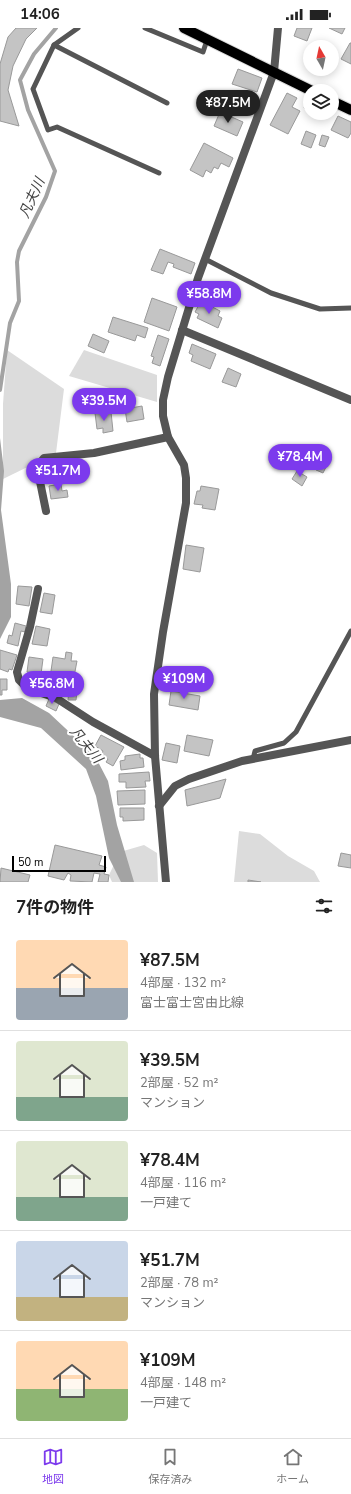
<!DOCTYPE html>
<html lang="ja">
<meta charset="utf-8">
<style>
:root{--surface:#fff;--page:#f6f6f6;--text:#222;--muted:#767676;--line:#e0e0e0;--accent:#7c3aed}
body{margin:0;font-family:"Nunito Sans","Noto Sans JP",sans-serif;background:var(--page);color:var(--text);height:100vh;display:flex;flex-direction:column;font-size:15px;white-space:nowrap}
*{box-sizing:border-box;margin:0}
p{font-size:13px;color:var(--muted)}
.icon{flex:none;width:22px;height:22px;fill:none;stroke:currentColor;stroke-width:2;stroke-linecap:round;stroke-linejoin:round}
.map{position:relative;height:854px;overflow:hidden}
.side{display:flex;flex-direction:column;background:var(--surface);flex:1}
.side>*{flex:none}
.needle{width:26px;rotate:351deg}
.tools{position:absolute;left:303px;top:12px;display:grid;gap:8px}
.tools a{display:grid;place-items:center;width:36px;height:36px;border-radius:50%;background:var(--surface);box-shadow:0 2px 10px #0003;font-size:20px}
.scale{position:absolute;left:12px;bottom:10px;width:94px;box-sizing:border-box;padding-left:4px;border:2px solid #000;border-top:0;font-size:11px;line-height:14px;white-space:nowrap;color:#000;-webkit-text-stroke:3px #fff;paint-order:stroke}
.price{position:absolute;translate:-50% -34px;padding:0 9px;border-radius:14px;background:var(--accent);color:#fff;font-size:13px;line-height:26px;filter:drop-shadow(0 1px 2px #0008)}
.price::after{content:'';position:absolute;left:50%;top:24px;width:12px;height:9px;margin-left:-6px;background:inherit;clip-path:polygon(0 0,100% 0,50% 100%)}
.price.current{background:#222;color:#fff}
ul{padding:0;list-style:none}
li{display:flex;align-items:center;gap:12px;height:100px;padding:0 16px}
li+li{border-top:1px solid var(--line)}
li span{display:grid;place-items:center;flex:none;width:112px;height:80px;border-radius:4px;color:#555}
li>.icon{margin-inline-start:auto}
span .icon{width:48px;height:48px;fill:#fffc;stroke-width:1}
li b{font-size:17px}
h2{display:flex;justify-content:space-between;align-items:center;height:48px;padding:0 16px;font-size:17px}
.status{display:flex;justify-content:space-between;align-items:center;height:28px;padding:0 20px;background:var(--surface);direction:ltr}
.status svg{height:11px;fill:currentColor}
.tabs{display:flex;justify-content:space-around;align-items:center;height:56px;border-top:1px solid var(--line);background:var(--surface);font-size:11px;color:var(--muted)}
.tabs a{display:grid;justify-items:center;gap:2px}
.tabs .current{color:var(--accent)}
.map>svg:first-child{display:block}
.green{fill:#dcdcdc}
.water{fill:#a3a3a3}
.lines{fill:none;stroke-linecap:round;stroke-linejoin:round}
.stream{stroke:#a3a3a3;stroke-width:4}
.building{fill:#c4c4c4;stroke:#999}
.primary-casing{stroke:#dbdbdb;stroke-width:12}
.service{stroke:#555;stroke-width:5}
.minor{stroke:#555;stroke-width:8}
.primary{stroke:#000;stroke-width:10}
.labels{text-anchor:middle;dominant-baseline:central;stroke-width:4;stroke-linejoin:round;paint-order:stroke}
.water-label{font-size:14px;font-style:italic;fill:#444;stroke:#fff}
</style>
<div class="status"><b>14:06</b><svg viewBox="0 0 49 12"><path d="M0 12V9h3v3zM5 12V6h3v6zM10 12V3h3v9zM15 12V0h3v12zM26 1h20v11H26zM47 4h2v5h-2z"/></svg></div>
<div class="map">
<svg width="351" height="854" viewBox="0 0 351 854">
<rect width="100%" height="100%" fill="#fff"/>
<g class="green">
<path d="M7 322 64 361 56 425 3 451V376Z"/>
<path d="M84 322 157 347V374L69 348Z"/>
<path d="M239 803 260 806 288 828 314 843 320 854H234Z"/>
<path d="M144 817 157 825 158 854H112L109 847 120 824Z"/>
</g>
<g class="water">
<path d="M0 410 4 443 1 482 11 556V589L0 611Z"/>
<path d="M22 670 49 685 95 728 108 753 117 797 134 854H121L109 830 96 768 86 741 41 700 0 689V672Z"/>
</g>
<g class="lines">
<path class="stream" d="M0 362 10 295 19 273 17 234 19 223 46 169 55 143 28 82 20 52 34 26 56 0"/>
</g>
<g class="building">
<path d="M16 0H37L26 11 13 38 8 62 19 98 0 93V36L8 9Z"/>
<path d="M297 0H312L307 13 294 8Z"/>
<path d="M329 0H345L342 6Z"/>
<path d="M350 15H351V36L341 31Z"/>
<path d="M238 41 262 50 257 64 232 56Z"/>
<path d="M227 64 251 75 247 85 237 81 235 86 220 79Z"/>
<path d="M287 65 297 70 292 79 300 83 288 106 270 97Z"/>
<path d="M309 71 310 72V83L304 80Z"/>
<path d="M220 84 243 94 237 108 214 98Z"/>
<path d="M338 88 351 94V105L348 110 331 102Z"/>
<path d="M306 103 316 107 311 120 301 116Z"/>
<path d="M322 107 329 109 325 119 319 117Z"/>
<path d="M204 115 233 130 229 139 221 135 218 141 214 139 211 145 206 142 203 149 190 142Z"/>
<path d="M160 221 195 235 191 246 173 239 174 236 168 234 163 246 151 242Z"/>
<path d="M152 270 177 279 169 303 144 294Z"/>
<path d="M201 273 220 283 218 288 222 290 218 300 197 290 199 286 195 284Z"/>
<path d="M113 289 148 300 145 310 137 307 135 313 108 304Z"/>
<path d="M93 306 109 313 104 325 88 318Z"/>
<path d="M158 307 169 311 160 338 152 335 154 329 151 328Z"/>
<path d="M192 316 216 326 210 341 191 333 193 327 189 325Z"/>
<path d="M228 340 241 346 236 359 222 354Z"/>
<path d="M142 378 144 391 127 394 125 381Z"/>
<path d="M111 384 113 403 103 405V400L97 401 95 385Z"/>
<path d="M305 417 322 423 321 431 328 435 323 445 316 442 318 434 302 428Z"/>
<path d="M67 433 69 450 62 451V449L46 451 44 436Z"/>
<path d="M297 443 307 449 302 458 292 451Z"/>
<path d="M61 456 62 463 67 462 68 469 51 471 49 458Z"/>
<path d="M201 458 219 461 215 482 202 480 203 477 194 476 197 463H200Z"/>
<path d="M186 517 204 520 200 544 183 541Z"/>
<path d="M18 558 32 559 29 578 16 576Z"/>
<path d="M44 565 55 567 52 586 40 584Z"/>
<path d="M15 595 26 598 25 604 21 603 18 618 7 615 9 607 12 608Z"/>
<path d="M36 598 50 601 47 618 32 616Z"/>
<path d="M0 622 17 627 12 642 9 641 8 644 0 641Z"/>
<path d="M66 624 72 625 71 633H77L73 654 50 650 53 629 65 631Z"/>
<path d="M29 629 43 631 41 646 27 644Z"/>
<path d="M0 651H7V662H2V667H0Z"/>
<path d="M69 662 77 663 76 672H68Z"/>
<path d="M171 663 200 668 198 682 169 677Z"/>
<path d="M49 671 59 676 56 683 46 678Z"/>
<path d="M101 707 124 719 113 738 106 734 108 731 101 727 103 723 95 718Z"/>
<path d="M187 707 213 712 209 728 184 723Z"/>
<path d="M166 715 180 718 177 735 162 732Z"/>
<path d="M140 726V730H143L144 739 121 742 120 733 125 732V728Z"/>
<path d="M149 744 150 753H145L146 759 126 760V754H119V746Z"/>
<path d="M226 751 220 770 187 778 185 762Z"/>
<path d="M145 762V776L118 777 117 763Z"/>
<path d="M120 780H144V792L123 793V789H120Z"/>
<path d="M55 817 102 828 99 837 106 839 104 846 109 847 108 854H98L100 846 94 845 92 854 70 853 71 847 68 845 64 852 48 848Z"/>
<path d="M341 825 351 827V840L338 838Z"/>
<path d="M1 840 30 847 28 854H0Z"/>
<path d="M248 852 261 854H248Z"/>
</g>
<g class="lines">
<defs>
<g id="primary">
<path d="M184 0 312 63"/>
<path d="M332 73 351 82"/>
</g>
</defs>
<use href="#primary" class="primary-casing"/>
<g class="service">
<path d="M78 0 54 17 33 61 48 102 57 99 159 145"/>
<path d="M145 0 203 24 207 12"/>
<path d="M54 17 167 75"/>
<path d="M205 231 271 265 320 281 351 280"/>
<path d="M253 731 255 723 284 715 296 704 351 603"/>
</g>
<g class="minor">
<path d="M182 302 351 372"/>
<path d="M46 483 37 439 44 430 94 425 168 409"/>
<path d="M38 561 30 599 17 644 19 652 27 660 56 670 93 694 155 728"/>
<path d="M159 778 175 758 189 751 242 733 351 712"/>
<path d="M166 854 155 728 154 666 163 604 186 475V450L184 437 168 409 163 388V372L168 349 198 250 274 44 278 0"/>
</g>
<use href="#primary" class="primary"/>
</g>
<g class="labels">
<g class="water-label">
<text transform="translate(32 170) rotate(-66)">凡夫川</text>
<text transform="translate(86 717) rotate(51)">凡夫川</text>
</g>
</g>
</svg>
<div class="tools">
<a><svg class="needle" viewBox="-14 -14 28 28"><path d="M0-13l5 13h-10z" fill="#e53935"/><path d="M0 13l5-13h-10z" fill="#767676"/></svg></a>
<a><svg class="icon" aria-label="layers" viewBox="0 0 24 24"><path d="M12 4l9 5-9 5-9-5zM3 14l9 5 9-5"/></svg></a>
</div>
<div class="scale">50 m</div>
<b class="price current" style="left:228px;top:96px">¥87.5M</b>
<b class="price" style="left:209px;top:287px">¥58.8M</b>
<b class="price" style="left:104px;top:394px">¥39.5M</b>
<b class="price" style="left:300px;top:450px">¥78.4M</b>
<b class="price" style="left:58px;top:464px">¥51.7M</b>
<b class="price" style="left:184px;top:672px">¥109M</b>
<b class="price" style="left:52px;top:677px">¥56.8M</b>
</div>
<section class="side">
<h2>7件の物件<svg class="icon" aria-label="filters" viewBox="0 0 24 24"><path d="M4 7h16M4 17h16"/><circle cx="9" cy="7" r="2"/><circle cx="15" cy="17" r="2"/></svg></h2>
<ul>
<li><span style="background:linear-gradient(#ffd9b3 60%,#9aa5b1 0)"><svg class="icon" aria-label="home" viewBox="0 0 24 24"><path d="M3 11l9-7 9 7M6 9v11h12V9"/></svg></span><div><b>¥87.5M</b><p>4部屋 · 132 m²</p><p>富士富士宮由比線</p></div></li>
<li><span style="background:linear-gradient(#dfe7d0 70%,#7fa58c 0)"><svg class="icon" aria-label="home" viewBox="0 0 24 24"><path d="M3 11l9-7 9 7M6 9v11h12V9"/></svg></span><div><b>¥39.5M</b><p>2部屋 · 52 m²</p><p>マンション</p></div></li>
<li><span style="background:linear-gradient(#dfe7d0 70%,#7fa58c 0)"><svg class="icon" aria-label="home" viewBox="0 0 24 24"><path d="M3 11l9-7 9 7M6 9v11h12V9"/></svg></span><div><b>¥78.4M</b><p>4部屋 · 116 m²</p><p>一戸建て</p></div></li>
<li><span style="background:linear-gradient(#c9d6e8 70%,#c2b280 0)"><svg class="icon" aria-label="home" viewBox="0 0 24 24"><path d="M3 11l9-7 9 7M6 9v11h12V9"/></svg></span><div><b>¥51.7M</b><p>2部屋 · 78 m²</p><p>マンション</p></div></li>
<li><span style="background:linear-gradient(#ffd9b3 60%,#8fb573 0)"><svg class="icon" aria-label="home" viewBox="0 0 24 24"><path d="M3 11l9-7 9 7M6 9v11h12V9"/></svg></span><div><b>¥109M</b><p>4部屋 · 148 m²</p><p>一戸建て</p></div></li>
</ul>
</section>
<nav class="tabs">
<a class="current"><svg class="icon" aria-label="map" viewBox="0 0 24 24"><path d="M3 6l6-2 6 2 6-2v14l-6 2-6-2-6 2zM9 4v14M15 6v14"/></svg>地図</a>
<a><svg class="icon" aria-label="saved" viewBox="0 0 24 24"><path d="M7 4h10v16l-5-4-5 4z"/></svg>保存済み</a>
<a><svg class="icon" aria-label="home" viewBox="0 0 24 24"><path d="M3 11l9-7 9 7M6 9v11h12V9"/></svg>ホーム</a>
</nav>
